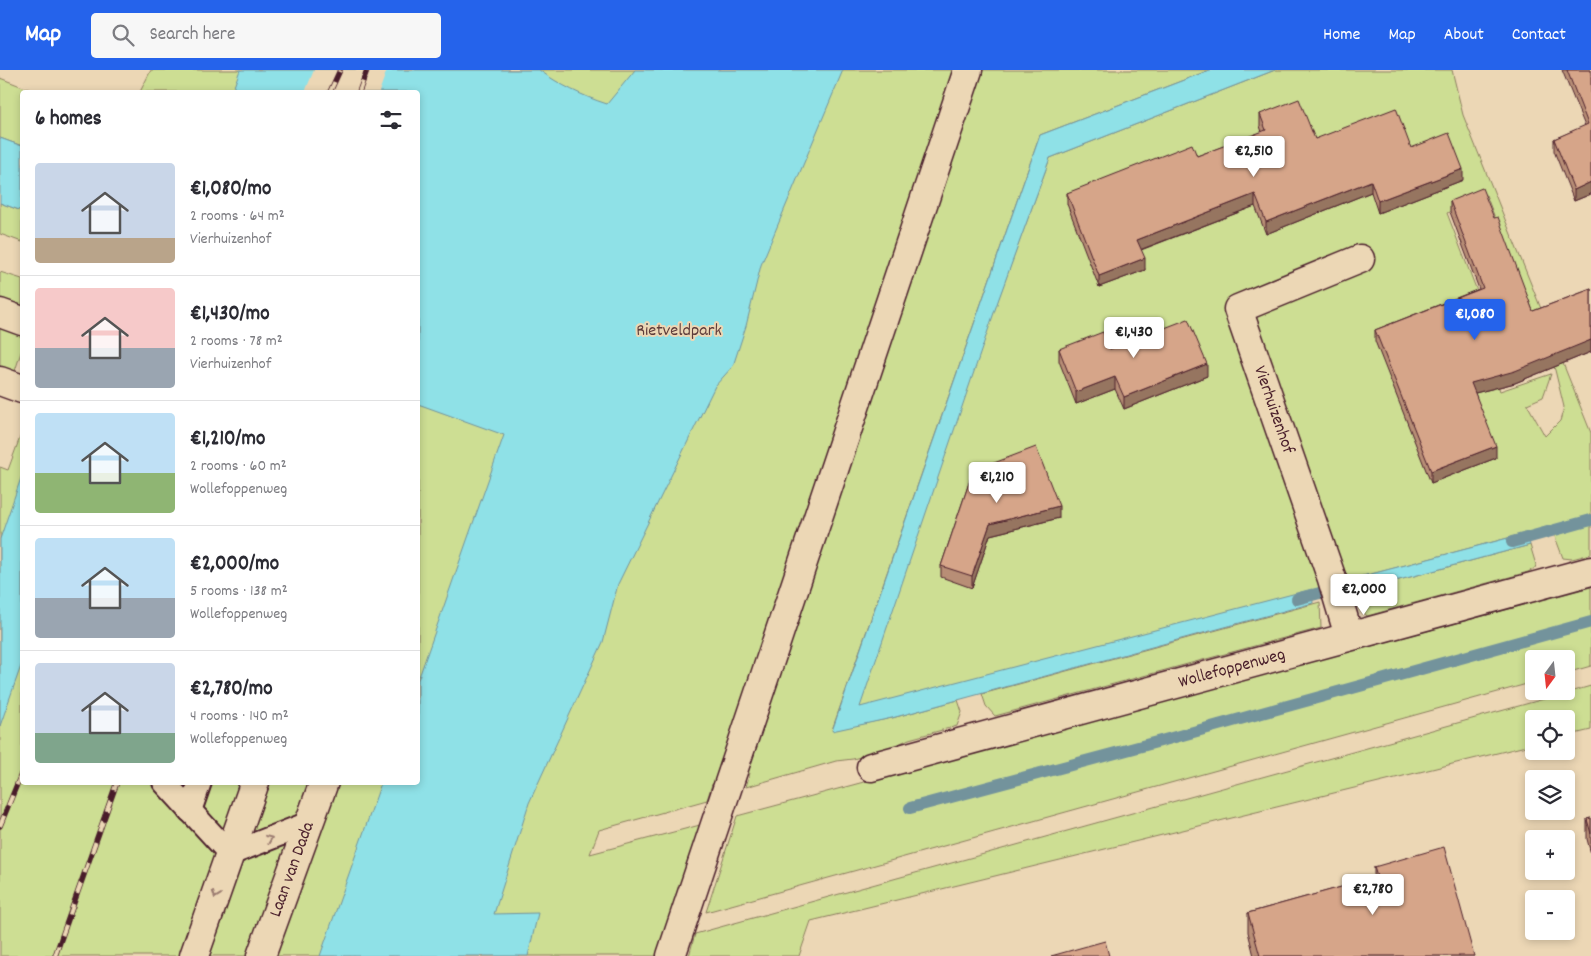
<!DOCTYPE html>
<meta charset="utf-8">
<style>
:root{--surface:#fff;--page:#f7f7f7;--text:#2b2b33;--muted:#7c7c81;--line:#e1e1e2;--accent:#2563eb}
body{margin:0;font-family:Dekko,sans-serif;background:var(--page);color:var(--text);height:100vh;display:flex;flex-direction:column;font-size:19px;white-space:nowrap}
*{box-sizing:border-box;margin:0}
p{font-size:16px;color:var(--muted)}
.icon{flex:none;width:28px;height:28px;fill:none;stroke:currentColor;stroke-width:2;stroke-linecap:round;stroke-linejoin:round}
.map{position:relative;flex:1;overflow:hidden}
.drawer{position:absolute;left:20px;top:20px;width:400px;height:695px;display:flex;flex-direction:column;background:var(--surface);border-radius:5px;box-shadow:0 2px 8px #0003}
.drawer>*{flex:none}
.needle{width:32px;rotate:195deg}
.buttons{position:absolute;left:1525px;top:580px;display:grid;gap:10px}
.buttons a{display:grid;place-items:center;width:50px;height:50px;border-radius:5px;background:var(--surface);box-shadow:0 2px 8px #0003;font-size:25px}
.price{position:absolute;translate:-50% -42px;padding:0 11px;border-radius:5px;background:#fff;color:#222;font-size:16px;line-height:32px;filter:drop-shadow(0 1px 2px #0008)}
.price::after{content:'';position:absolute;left:50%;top:30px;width:15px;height:11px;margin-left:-8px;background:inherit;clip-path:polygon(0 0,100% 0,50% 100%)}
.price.active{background:var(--accent);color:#fff}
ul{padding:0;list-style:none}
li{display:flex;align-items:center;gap:15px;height:125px;padding:0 15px}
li+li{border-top:1px solid var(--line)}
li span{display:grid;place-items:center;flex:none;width:140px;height:100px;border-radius:5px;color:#555}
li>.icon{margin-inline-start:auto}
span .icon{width:60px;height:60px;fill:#fffc;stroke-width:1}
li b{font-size:21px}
h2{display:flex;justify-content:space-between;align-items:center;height:60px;padding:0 15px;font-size:21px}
header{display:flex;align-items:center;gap:30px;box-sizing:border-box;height:70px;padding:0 25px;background:var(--accent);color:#fff}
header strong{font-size:24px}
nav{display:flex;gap:28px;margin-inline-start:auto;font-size:18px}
.search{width:350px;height:45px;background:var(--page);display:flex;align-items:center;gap:12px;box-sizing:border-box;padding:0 18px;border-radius:5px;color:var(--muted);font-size:19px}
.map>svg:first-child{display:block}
.green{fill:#cdde93;stroke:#8c7e5f;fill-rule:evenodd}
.water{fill:#8fe1e7;stroke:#73939c}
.pier{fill:#ecd7b5}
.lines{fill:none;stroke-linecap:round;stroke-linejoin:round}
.stream{stroke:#73939c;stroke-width:12}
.service-casing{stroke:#4a1f2b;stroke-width:26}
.pedestrian-casing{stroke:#4a1f2b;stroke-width:31}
.minor-casing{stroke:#4a1f2b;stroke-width:31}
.tertiary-casing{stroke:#4a1f2b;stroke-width:31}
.service{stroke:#ecd7b5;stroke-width:22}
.pedestrian{stroke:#ecd7b5;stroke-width:28}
.minor{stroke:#ecd7b5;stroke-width:28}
.tertiary{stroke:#ecd7b5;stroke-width:28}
.rail-casing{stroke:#4a1f2b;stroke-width:5.5}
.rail{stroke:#ecd7b5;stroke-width:4;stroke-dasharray:11;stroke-linecap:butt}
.wall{fill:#b88e76;stroke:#4a1f2b}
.shaded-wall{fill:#967460;stroke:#4a1f2b}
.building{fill:#d6a589;stroke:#4a1f2b}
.oneway{stroke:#9b7b70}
.labels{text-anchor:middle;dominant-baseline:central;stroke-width:4;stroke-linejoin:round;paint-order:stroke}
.park-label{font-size:18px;fill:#5e3c3b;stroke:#ecd7b5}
.street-label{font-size:18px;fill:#4a1f2b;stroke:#ecd7b5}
</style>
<header>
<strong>Map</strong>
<div class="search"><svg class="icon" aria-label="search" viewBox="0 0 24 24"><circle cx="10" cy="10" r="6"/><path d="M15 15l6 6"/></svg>Search here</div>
<nav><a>Home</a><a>Map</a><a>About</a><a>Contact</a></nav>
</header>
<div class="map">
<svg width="1591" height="886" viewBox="0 0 1591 886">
<rect width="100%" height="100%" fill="#ecd7b5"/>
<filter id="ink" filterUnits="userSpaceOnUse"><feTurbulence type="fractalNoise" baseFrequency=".02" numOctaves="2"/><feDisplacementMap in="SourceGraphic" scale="10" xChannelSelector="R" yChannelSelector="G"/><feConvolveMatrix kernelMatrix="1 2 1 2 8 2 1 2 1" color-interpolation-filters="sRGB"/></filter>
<g filter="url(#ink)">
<g class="green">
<path d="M151 0H1210L1040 65 832 660 892 648 958 630 962 642 957 656 909 669 886 680 853 689 836 691 746 717 750 703 712 714 707 730 599 760 590 784 700 755 656 886H0V397L8 400 22 362V712H418V22H140Z"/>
<path d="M1275 0H1452L1463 45 1591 363V484L1572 489 1563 488 1551 456 1527 463 1353 509 1354 522 1530 475 1536 495 1535 498 1528 502 1367 546 1348 525 1346 511 1314 521 1133 568 845 646 1050 88ZM1486 125 1555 300 1564 337 1560 351 1545 366 1527 334 1543 327 1551 304 1500 321 1472 246 1484 239 1447 143Z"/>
<path d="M0 8 36 22H22V76L0 68Z"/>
<path d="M0 133 22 141V172L0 164Z"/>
<path d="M0 202 22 209V235L0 228Z"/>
<path d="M0 258 22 266V279L15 301 0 296Z"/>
<path d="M1591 517V596L1566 603V589H1534V612L706 842 737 746Z"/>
<path d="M1320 532 1321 558 995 646 986 636 982 624Z"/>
<path d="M1591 616V660L1566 666V649H1534V674L811 851 799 886H689L695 864Z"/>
</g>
<g class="water">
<path d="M240 0H539C560 15 582 26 607 34L635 0H843L761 195 746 256 733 296 715 316 618 514 603 572 529 733 494 844 538 843 528 886H320L381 713 418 712V610L504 365 418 334V22H232Z"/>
<path d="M1210 0H1275L1050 88 998 231 860 637 1312 519 1313 533 892 648 832 661 1040 65Z"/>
<path d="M0 68 22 76V141L0 133Z"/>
<path d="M22 405V593L0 656V469Z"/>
<path d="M1527 463 1530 475 1354 522 1352 509Z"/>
</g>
<path class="pier" d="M314 0H387L379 22H305Z"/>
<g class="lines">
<g class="stream">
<path d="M1512 472 1591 450"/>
<path d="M1297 529 1369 510"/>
<path d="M910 738 1168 669 1591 552"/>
</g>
<defs>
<g id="service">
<path d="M164 712 230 784 309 753"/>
<path d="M190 741 200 712"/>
</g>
<path id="pedestrian" d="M671 886 968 0"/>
<g id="minor">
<path d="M1349 566 1332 509 1238 239 1360 189"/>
<path id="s1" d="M871 697 1591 501"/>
</g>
<g id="tertiary">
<path d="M0 243 22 251"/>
<path d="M0 311 22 319"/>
<path d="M194 886 255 712"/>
<path id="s2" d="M261 886 324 712"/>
</g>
</defs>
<use href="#service" class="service-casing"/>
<use href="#pedestrian" class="pedestrian-casing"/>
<use href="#minor" class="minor-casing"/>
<use href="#tertiary" class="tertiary-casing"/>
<use href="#service" class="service"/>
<use href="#pedestrian" class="pedestrian"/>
<use href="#minor" class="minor"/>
<use href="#tertiary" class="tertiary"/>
<defs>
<g id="rail">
<path d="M330 22 340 0"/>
<path d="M359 22 367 0"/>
<path d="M0 756 22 702"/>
<path d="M55 886 117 712"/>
</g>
</defs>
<use href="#rail" class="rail-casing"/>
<use href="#rail" class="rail"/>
</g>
<g class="wall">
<path d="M1562 0H1591V124L1574 131 1554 81V69L1585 56Z"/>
<path d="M1260 44 1315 69 1411 78 1463 110 1378 143 1371 122 1266 164 1255 136 1141 180 1145 200 1099 217 1067 134V123L1197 86 1262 62 1260 56Z"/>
<path d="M1450 131 1494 148 1533 241 1591 219V282L1515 313 1475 323 1496 388 1431 413 1375 271V260L1479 219 1450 142Z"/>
<path d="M1059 279H1110L1207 306 1124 339 1115 319 1076 334 1059 291Z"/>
<path d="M973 401 1059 448 990 465 972 518 941 507V496Z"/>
<path d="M1591 748V784L1587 769V749Z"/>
<path d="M1374 797 1474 886H1254L1248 862V843L1374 808Z"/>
</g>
<g class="shaded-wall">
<path d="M1463 99V110L1378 143V131Z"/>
<path d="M1371 111V122L1266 164V152Z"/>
<path d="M1591 112V124L1574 131V120Z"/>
<path d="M1255 124V136L1137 181V170Z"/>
<path d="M1145 188V200L1099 217V206Z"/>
<path d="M1591 270V282L1515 313 1471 324V313Z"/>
<path d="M1207 294V306L1124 339V327Z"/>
<path d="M1115 307V319L1076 334V322Z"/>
<path d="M1496 376V388L1431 413V401Z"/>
<path d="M1059 436V448L990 465 972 518V506L990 454Z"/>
</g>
<g class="building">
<path d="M1567 0H1591V112L1574 120 1554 69 1588 54Z"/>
<path d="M1299 29 1315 69 1396 38 1411 78 1449 63 1463 99 1378 131 1371 111 1266 152 1255 124 1137 170 1145 188 1099 206 1067 123 1192 74 1197 86 1266 60 1260 44Z"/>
<path d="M1482 118 1494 148 1498 147 1533 241 1591 219V270L1515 301 1471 313 1496 376 1431 401 1375 260 1483 218 1450 131Z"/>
<path d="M1188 249 1207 294 1124 327 1115 307 1076 322 1059 279 1103 262 1110 279Z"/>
<path d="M1036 377 1059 436 990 454 972 506 941 496 973 401Z"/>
<path d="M1591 748V764L1587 749Z"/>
<path d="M1444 777 1474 886H1260L1248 843 1377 807 1374 797Z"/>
<path d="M1105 871 1109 886H1051Z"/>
</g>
<defs><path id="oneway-chevron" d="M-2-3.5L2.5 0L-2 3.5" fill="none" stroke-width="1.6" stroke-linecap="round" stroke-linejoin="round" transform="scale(1.25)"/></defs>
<g class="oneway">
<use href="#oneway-chevron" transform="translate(269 769) rotate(-22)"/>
<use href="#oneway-chevron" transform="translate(216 825) rotate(110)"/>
</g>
</g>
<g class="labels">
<g class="park-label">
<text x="679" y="261">Rietveldpark</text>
</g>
<g class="street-label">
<text transform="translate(1273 340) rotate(71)">Vierhuizenhof</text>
<text stroke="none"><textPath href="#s1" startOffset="374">Wollefoppenweg</textPath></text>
<text stroke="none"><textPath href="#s2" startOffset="92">Laan van Dada</textPath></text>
</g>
</g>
</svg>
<div class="buttons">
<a><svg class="needle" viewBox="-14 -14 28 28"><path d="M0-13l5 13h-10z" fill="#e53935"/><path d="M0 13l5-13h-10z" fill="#7c7c81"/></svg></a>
<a><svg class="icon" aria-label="locate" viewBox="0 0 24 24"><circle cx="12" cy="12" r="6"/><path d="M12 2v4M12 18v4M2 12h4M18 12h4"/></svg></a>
<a><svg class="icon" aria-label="layers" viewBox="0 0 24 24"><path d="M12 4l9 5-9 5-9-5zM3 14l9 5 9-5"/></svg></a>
<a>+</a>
<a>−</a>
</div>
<b class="price" style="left:1254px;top:108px">€2,510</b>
<b class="price active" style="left:1475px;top:271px">€1,080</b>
<b class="price" style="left:1134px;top:289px">€1,430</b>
<b class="price" style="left:997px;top:434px">€1,210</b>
<b class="price" style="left:1364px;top:546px">€2,000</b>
<b class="price" style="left:1373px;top:846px">€2,780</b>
<section class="drawer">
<h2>6 homes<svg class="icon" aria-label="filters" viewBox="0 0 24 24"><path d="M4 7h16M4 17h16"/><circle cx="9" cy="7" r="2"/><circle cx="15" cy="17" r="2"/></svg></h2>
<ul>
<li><span style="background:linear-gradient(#c9d6e8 75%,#b9a48a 0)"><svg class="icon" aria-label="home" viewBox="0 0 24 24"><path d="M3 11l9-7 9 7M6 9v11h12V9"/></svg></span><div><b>€1,080/mo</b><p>2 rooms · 64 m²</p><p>Vierhuizenhof</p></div></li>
<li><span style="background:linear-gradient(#f6c9c9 60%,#9aa5b1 0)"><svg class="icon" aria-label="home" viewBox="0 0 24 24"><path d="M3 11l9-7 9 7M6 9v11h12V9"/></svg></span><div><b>€1,430/mo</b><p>2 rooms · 78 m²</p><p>Vierhuizenhof</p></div></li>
<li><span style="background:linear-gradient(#bfe0f5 60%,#8fb573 0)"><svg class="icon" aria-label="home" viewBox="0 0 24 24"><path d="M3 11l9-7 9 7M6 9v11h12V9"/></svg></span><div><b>€1,210/mo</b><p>2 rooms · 60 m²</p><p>Wollefoppenweg</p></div></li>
<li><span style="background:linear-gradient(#bfe0f5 60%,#9aa5b1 0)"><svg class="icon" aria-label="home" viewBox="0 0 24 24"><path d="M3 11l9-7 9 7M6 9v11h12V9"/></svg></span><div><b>€2,000/mo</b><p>5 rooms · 138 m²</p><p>Wollefoppenweg</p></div></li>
<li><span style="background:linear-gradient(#c9d6e8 70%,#7fa58c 0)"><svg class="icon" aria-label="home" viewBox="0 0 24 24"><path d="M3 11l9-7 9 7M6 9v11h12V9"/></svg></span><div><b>€2,780/mo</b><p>4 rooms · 140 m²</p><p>Wollefoppenweg</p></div></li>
</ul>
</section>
</div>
